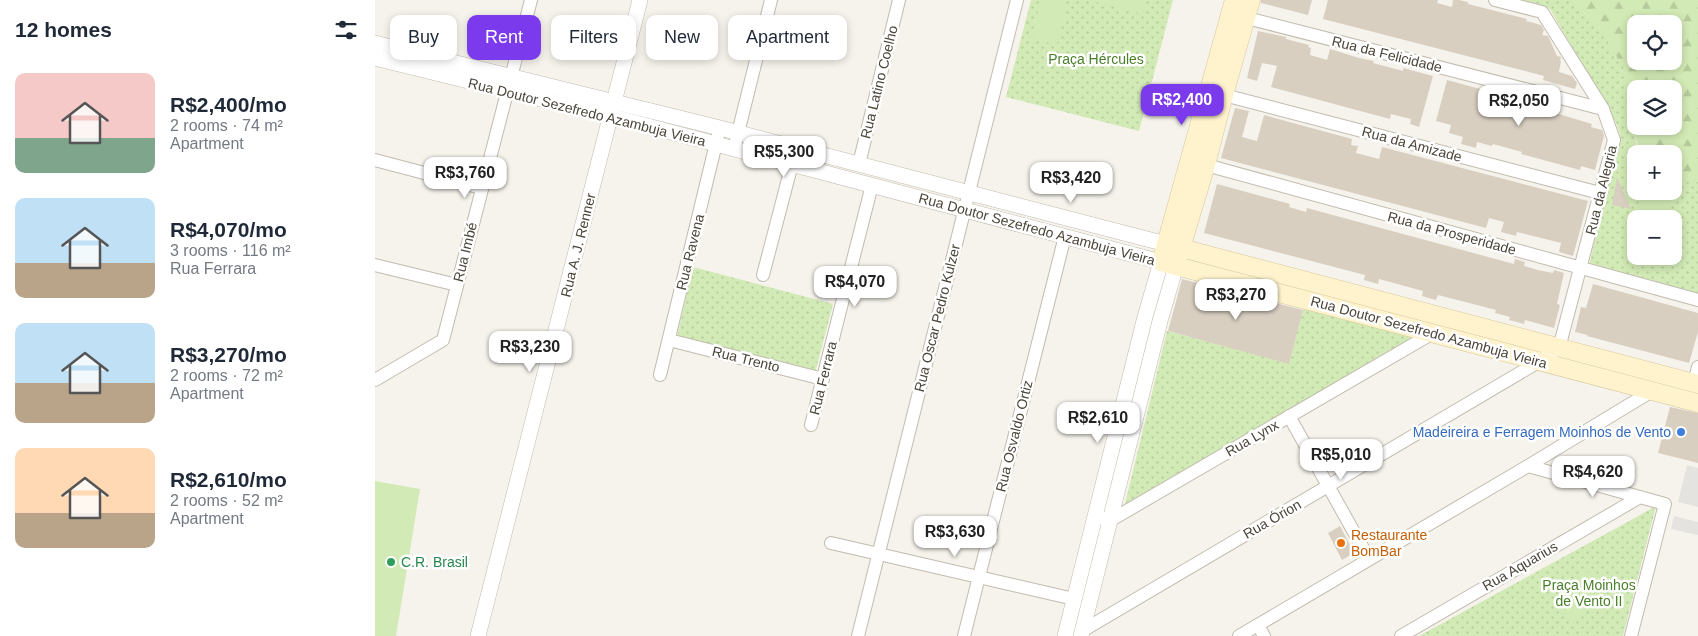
<!DOCTYPE html>
<meta charset="utf-8">
<style>
:root{--surface:#fff;--page:#f2f2f3;--text:#1f2937;--muted:#747a83;--accent:#7c3aed}
body{margin:0;font-family:Helvetica,sans-serif;background:var(--page);color:var(--text);height:100vh;display:flex;flex-direction:column;font-size:19px;white-space:nowrap}
*{box-sizing:border-box;margin:0}
p{font-size:16px;color:var(--muted)}
.icon{flex:none;width:28px;height:28px;fill:none;stroke:currentColor;stroke-width:2;stroke-linecap:round;stroke-linejoin:round}
.map{position:relative;flex:1;overflow:hidden}
.side{display:flex;flex-direction:column;background:var(--surface);width:375px}
.side>*{flex:none}
.top-card{position:absolute;left:15px;top:15px;width:475px;height:45px;display:flex;gap:10px}
.buttons{position:absolute;left:1252px;top:15px;display:grid;gap:10px}
.buttons a{display:grid;place-items:center;width:55px;height:55px;border-radius:10px;background:var(--surface);box-shadow:0 2px 8px #0003;font-size:25px}
.price{position:absolute;translate:-50% -42px;padding:0 11px;border-radius:10px;background:#fff;color:#222;font-size:16px;line-height:32px;filter:drop-shadow(0 1px 2px #0008)}
.price::after{content:'';position:absolute;left:50%;top:30px;width:15px;height:11px;margin-left:-8px;background:inherit;clip-path:polygon(0 0,100% 0,50% 100%)}
.price.active{background:var(--accent);color:#fff}
ul{padding:0;list-style:none}
li{display:flex;align-items:center;gap:15px;height:125px;padding:0 15px}
li span{display:grid;place-items:center;flex:none;width:140px;height:100px;border-radius:10px;color:#555}
li>.icon{margin-inline-start:auto}
span .icon{width:60px;height:60px;fill:#fffc;stroke-width:1}
li b{font-size:21px}
h2{display:flex;justify-content:space-between;align-items:center;height:60px;padding:0 15px;font-size:21px}
.pill{padding:0 18px;border-radius:10px;background:var(--surface);box-shadow:0 2px 8px #0003;font-size:18px;line-height:45px}
.pill.active{background:var(--accent);color:#fff}
main{display:flex;flex:1;min-height:0}
.map>svg:first-child{display:block}
.forest{fill:url(#forest-firs);fill-rule:evenodd}
.park{fill:url(#park-dots);fill-rule:evenodd}
.pitch{fill:#d2eab5}
.parking{fill:#e5e3e0}
.building{fill:#d8cfc1}
.lines{fill:none;stroke-linecap:round;stroke-linejoin:round}
.minor-casing{stroke:#c2bbae;stroke-width:14}
.tertiary-casing{stroke:#c2bbae;stroke-width:16}
.secondary-casing{stroke:#d6c79b;stroke-width:19}
.minor{stroke:#fff;stroke-width:12}
.tertiary{stroke:#fff;stroke-width:15}
.secondary{stroke:#fff3cd;stroke-width:18}
.shop-dot{fill:#3f7fe0;stroke:#fff;stroke-width:2}
.food-dot{fill:#e8710a;stroke:#fff;stroke-width:2}
.leisure-dot{fill:#2e9e5b;stroke:#fff;stroke-width:2}
.labels{text-anchor:middle;dominant-baseline:central;stroke-width:5;stroke-linejoin:round;paint-order:stroke}
.street-label{font-size:14px;fill:#4b4439;stroke:#fff}
.park-label{font-size:14px;fill:#4a7f2a;stroke:#fff}
.shop-label{font-size:14px;fill:#366cbe;stroke:#fff;text-anchor:end}
.food-label{font-size:14px;fill:#c56008;stroke:#fff;text-anchor:start}
.leisure-label{font-size:14px;fill:#27864d;stroke:#fff;text-anchor:start}
</style>
<main>
<section class="side">
<h2>12 homes<svg class="icon" aria-label="filters" viewBox="0 0 24 24"><path d="M4 7h16M4 17h16"/><circle cx="9" cy="7" r="2"/><circle cx="15" cy="17" r="2"/></svg></h2>
<ul>
<li><span style="background:linear-gradient(#f6c9c9 65%,#7fa58c 0)"><svg class="icon" aria-label="home" viewBox="0 0 24 24"><path d="M3 11l9-7 9 7M6 9v11h12V9"/></svg></span><div><b>R$2,400/mo</b><p>2 rooms · 74 m²</p><p>Apartment</p></div></li>
<li><span style="background:linear-gradient(#bfe0f5 65%,#b9a48a 0)"><svg class="icon" aria-label="home" viewBox="0 0 24 24"><path d="M3 11l9-7 9 7M6 9v11h12V9"/></svg></span><div><b>R$4,070/mo</b><p>3 rooms · 116 m²</p><p>Rua Ferrara</p></div></li>
<li><span style="background:linear-gradient(#bfe0f5 60%,#b9a48a 0)"><svg class="icon" aria-label="home" viewBox="0 0 24 24"><path d="M3 11l9-7 9 7M6 9v11h12V9"/></svg></span><div><b>R$3,270/mo</b><p>2 rooms · 72 m²</p><p>Apartment</p></div></li>
<li><span style="background:linear-gradient(#ffd9b3 65%,#b9a48a 0)"><svg class="icon" aria-label="home" viewBox="0 0 24 24"><path d="M3 11l9-7 9 7M6 9v11h12V9"/></svg></span><div><b>R$2,610/mo</b><p>2 rooms · 52 m²</p><p>Apartment</p></div></li>
</ul>
</section>
<div class="map">
<svg width="1323" height="636" viewBox="0 0 1323 636">
<defs>
<pattern id="forest-firs" width="22" height="20" patternUnits="userSpaceOnUse" patternTransform="scale(1.25)"><rect width="22" height="20" fill="#d2eab5"/><path d="M5 1l3.5 6h-7zM16 11l3.5 6h-7z" fill="#b6ca9c"/></pattern>
<pattern id="park-dots" width="8" height="8" patternUnits="userSpaceOnUse" patternTransform="scale(1.25)"><rect width="8" height="8" fill="#d2eab5"/><path d="M2 2h.1M6 6h.1" fill="none" stroke="#b6ca9c" stroke-width="1.8" stroke-linecap="round"/></pattern>
</defs>
<rect width="100%" height="100%" fill="#f6f3ec"/>
<path class="forest" d="M1198 0H1323V182H1306L1299 179V154H1266L1225 29ZM1261 24H1299V61H1261ZM1261 89H1299V126H1261Z"/>
<g class="park">
<path d="M656 0H798L764 131 631 97Z"/>
<path d="M1142 0H1198L1225 29 1248 67 1261 142 1266 154H1261V191H1299V179L1306 182H1323V293L1214 265 1245 134 1241 123 1175 9ZM1261 219H1299V256H1261Z"/>
<path d="M318 267 458 304 440 373 302 337Z"/>
<path d="M929 306 1046 335 749 508 792 331 914 363Z"/>
<path d="M1281 506 1248 636H1044L1258 519Z"/>
</g>
<g class="pitch">
<path d="M666 0H679L693 4 682 45 656 38Z"/>
<path d="M712 0H771L768 14Z"/>
<path d="M1299 185 1301 186 1292 219H1263L1270 191H1299Z"/>
<path d="M0 481 45 489 21 636H0Z"/>
<path d="M1209 568 1230 591 1200 623 1177 602Z"/>
</g>
<g class="parking">
<path d="M1312 465 1323 468V507L1303 502Z"/>
<path d="M1299 516 1323 522V535L1296 529Z"/>
</g>
<g class="building">
<path d="M886 0H937L933 15 886 3Z"/>
<path d="M953 0H1063L1062 3 1077 7 1078 0H1084L1093 2V4L1152 19 1151 21 1166 25 1169 30 1167 35 1173 36 1182 56 1186 57 1185 61H1186L1184 72 1197 76 1202 83 1200 89 1168 80 1169 76 948 19Z"/>
<path d="M883 31 911 37V39L934 45 933 47 936 48 935 55 952 60 955 49 984 58 999 61 998 63 1028 71V68L1058 76 1044 127 1035 124 1036 119 1016 114 1015 119 896 87 902 66 887 63 882 81 872 78Z"/>
<path d="M1072 80 1175 108 1174 111 1217 124 1216 127 1227 130 1229 136 1220 170 1206 166 1205 170 1146 154 1147 152 1118 144 1117 146 1102 142 1101 148 1086 144 1088 137 1074 133 1076 125 1061 121Z"/>
<path d="M860 108 874 111 867 137 882 141 889 115 977 139 976 145 983 146 981 153 1004 159 1007 147 1213 201 1198 256 1184 252 1186 243 1142 232 1141 236 1126 232 1129 222 1114 218 1111 228 846 158Z"/>
<path d="M1242 177 1256 209 1237 205Z"/>
<path d="M842 184 915 204 914 207 931 212 932 208 1139 264 1140 259 1150 262 1149 266 1163 270 1178 273 1179 270 1189 273 1182 304 1185 305 1179 328 1150 320 1149 324 1134 320 1135 317 1120 313 1121 310 1063 295 1061 300 1047 296 1048 291 1004 279 1003 284 989 280 990 275 829 233Z"/>
<path d="M807 279 928 310 914 364 793 331Z"/>
<path d="M1218 284 1323 313V332L1314 363 1212 336 1213 335 1200 332 1206 307 1211 308Z"/>
<path d="M1295 407 1323 413V463L1283 453Z"/>
<path d="M965 526 979 553 967 560 953 533Z"/>
</g>
<g class="lines">
<defs>
<g id="minor">
<path d="M864 16 1228 109"/>
<path d="M849 95 1225 193"/>
<path d="M359 149 396 0"/>
<path d="M0 160 106 188"/>
<path d="M484 164 524 0"/>
<path d="M831 165 1323 300"/>
<path d="M0 265 82 285"/>
<path d="M388 275 417 164"/>
<path d="M294 340 448 379"/>
<path d="M285 375 343 135"/>
<path d="M0 380 68 340 156 0"/>
<path d="M1319 383 1323 367"/>
<path d="M914 416 994 559"/>
<path d="M436 425 497 185"/>
<path d="M1153 466 1290 504 1256 636"/>
<path d="M728 518 736 520 1058 333"/>
<path d="M456 543 699 599"/>
<path d="M883 625 889 636"/>
<path d="M707 631 1160 364 1184 348 1239 140 1228 109 1167 12 1120 0"/>
<path d="M483 636 642 0"/>
<path d="M589 636 690 236"/>
<path d="M864 636 1153 466 1277 391"/>
<path d="M1026 636 1265 497"/>
</g>
<g id="tertiary">
<path d="M0 43 345 128 791 244"/>
<path d="M0 58 235 116 786 262 770 317 690 636"/>
<path d="M103 636 265 0"/>
<path d="M706 636 785 321 801 266"/>
</g>
<g id="secondary">
<path d="M859 0 786 262 1323 403"/>
<path d="M791 244 1323 384"/>
<path d="M803 258 831 165 849 95 876 0"/>
</g>
</defs>
<use href="#minor" class="minor-casing"/>
<use href="#tertiary" class="tertiary-casing"/>
<use href="#secondary" class="secondary-casing"/>
<use href="#minor" class="minor"/>
<use href="#tertiary" class="tertiary"/>
<use href="#secondary" class="secondary"/>
</g>
<circle class="shop-dot" cx="1306" cy="432" r="5"/>
<circle class="food-dot" cx="966" cy="543" r="5"/>
<circle class="leisure-dot" cx="16" cy="562" r="5"/>
<g class="labels">
<g class="street-label">
<text transform="translate(1012 54) rotate(14)">Rua da Felicidade</text>
<text transform="translate(504 82) rotate(-76)">Rua Latino Coelho</text>
<text transform="translate(212 112) rotate(14)">Rua Doutor Sezefredo Azambuja Vieira</text>
<text transform="translate(1037 144) rotate(15)">Rua da Amizade</text>
<text transform="translate(1226 190) rotate(-76)">Rua da Alegria</text>
<text transform="translate(662 229) rotate(15)">Rua Doutor Sezefredo Azambuja Vieira</text>
<text transform="translate(1077 233) rotate(15)">Rua da Prosperidade</text>
<text transform="translate(203 245) rotate(-76)">Rua A. J. Renner</text>
<text transform="translate(90 252) rotate(-76)">Rua Imbé</text>
<text transform="translate(315 252) rotate(-76)">Rua Ravena</text>
<text transform="translate(562 318) rotate(-76)">Rua Oscar Pedro Kulzer</text>
<text transform="translate(1054 332) rotate(15)">Rua Doutor Sezefredo Azambuja Vieira</text>
<text transform="translate(371 359) rotate(14)">Rua Trento</text>
<text transform="translate(448 378) rotate(-76)">Rua Ferrara</text>
<text transform="translate(639 436) rotate(-76)">Rua Osvaldo Ortiz</text>
<text transform="translate(877 438) rotate(-30)">Rua Lynx</text>
<text transform="translate(897 519) rotate(-30)">Rua Órion</text>
<text transform="translate(1145 566) rotate(-30)">Rua Aquarius</text>
</g>
<g class="park-label">
<text x="721" y="59">Praça Hércules</text>
<text x="1214" y="585">Praça Moinhos<tspan x="1214" dy="16">de Vento II</tspan></text>
</g>
<g class="shop-label">
<text x="1296" y="432">Madeireira e Ferragem Moinhos de Vento</text>
</g>
<g class="food-label">
<text x="976" y="535">Restaurante<tspan x="976" dy="16">BomBar</tspan></text>
</g>
<g class="leisure-label">
<text x="26" y="562">C.R. Brasil</text>
</g>
</g>
</svg>
<div class="buttons">
<a><svg class="icon" aria-label="locate" viewBox="0 0 24 24"><circle cx="12" cy="12" r="6"/><path d="M12 2v4M12 18v4M2 12h4M18 12h4"/></svg></a>
<a><svg class="icon" aria-label="layers" viewBox="0 0 24 24"><path d="M12 4l9 5-9 5-9-5zM3 14l9 5 9-5"/></svg></a>
<a>+</a>
<a>−</a>
</div>
<b class="price active" style="left:807px;top:126px">R$2,400</b>
<b class="price" style="left:1144px;top:127px">R$2,050</b>
<b class="price" style="left:409px;top:178px">R$5,300</b>
<b class="price" style="left:90px;top:199px">R$3,760</b>
<b class="price" style="left:696px;top:204px">R$3,420</b>
<b class="price" style="left:480px;top:308px">R$4,070</b>
<b class="price" style="left:861px;top:321px">R$3,270</b>
<b class="price" style="left:155px;top:373px">R$3,230</b>
<b class="price" style="left:723px;top:444px">R$2,610</b>
<b class="price" style="left:966px;top:481px">R$5,010</b>
<b class="price" style="left:1218px;top:498px">R$4,620</b>
<b class="price" style="left:580px;top:558px">R$3,630</b>
<div class="top-card">
<a class="pill">Buy</a>
<a class="pill active">Rent</a>
<a class="pill">Filters</a>
<a class="pill">New</a>
<a class="pill">Apartment</a>
</div>
</div>
</main>
